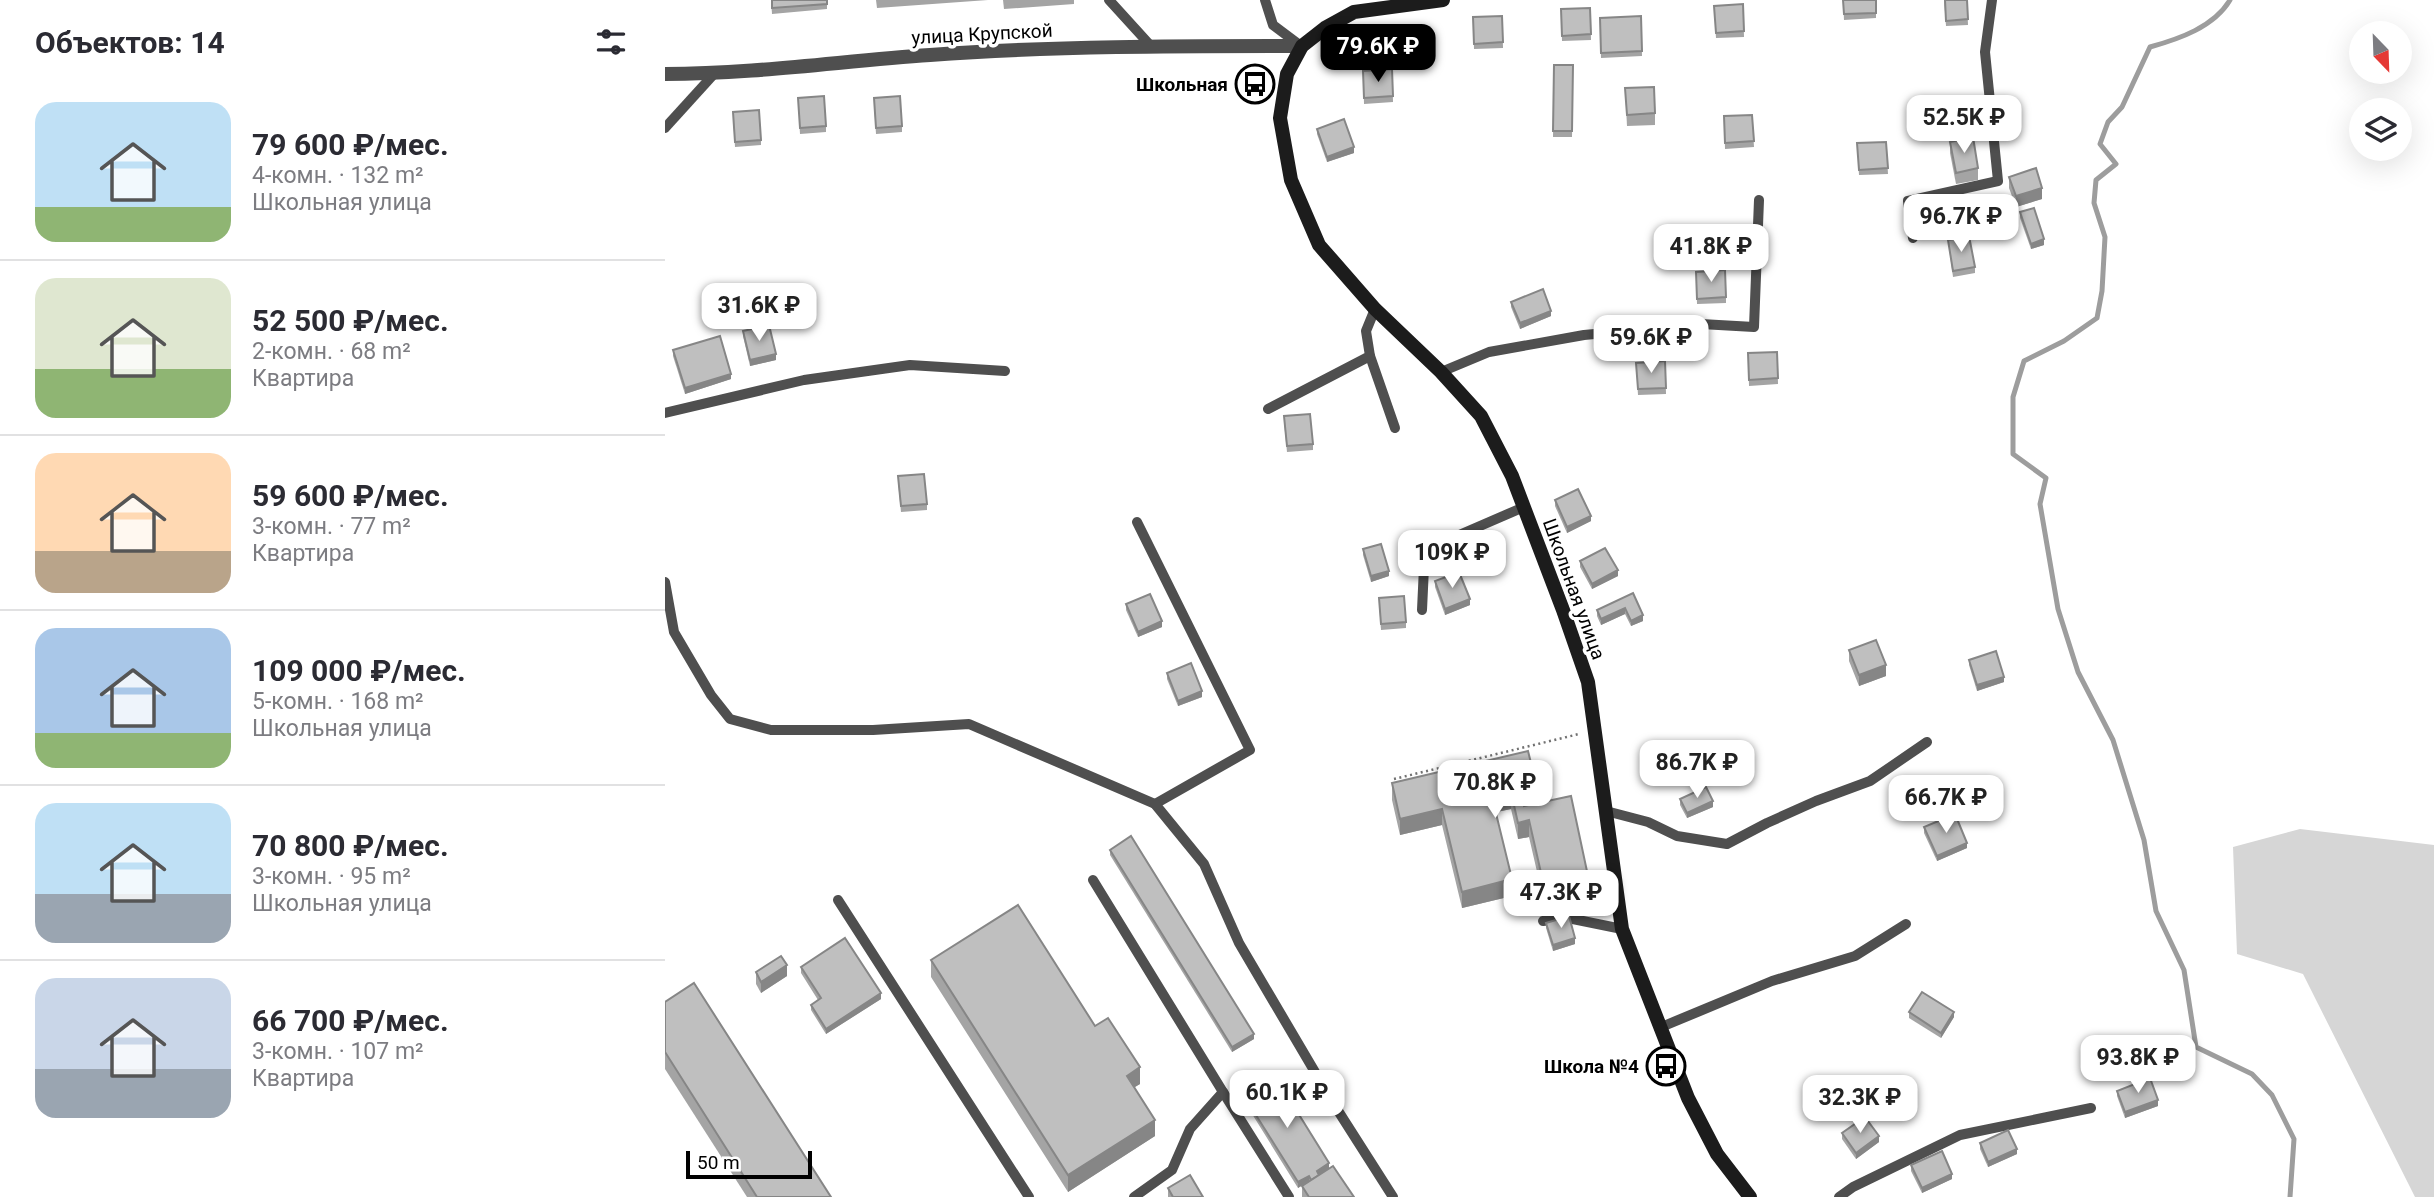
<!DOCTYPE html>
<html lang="ru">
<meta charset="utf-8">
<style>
:root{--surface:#fff;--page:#f2f2f3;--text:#2b2b33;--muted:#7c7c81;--line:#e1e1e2;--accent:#000}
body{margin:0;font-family:Roboto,sans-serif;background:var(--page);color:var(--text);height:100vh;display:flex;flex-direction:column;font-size:26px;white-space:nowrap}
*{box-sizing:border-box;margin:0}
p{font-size:23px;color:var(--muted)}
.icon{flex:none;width:38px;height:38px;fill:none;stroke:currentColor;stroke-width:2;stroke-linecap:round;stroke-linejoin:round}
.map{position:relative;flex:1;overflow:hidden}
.drawer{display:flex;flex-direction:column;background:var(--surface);width:665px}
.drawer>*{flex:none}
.needle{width:46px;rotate:157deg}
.buttons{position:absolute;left:1684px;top:21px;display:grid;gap:14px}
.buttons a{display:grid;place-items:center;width:63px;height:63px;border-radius:50%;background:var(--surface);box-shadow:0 7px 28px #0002;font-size:35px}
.scale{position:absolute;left:21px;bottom:18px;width:126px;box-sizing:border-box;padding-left:7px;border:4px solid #000;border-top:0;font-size:19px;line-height:24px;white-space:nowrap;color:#000;-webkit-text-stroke:5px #fff;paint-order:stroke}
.price{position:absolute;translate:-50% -60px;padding:0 16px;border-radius:14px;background:#fff;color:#222;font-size:23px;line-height:46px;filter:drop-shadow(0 2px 4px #0008)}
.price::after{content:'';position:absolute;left:50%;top:42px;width:21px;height:16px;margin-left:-10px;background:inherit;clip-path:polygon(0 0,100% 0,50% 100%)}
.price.current{background:var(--accent);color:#fff}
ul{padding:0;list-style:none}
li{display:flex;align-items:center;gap:21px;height:175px;padding:0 35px}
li+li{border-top:2px solid var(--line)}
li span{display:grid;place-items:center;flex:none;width:196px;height:140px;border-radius:21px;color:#555}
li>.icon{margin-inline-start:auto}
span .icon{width:84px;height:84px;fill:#fffc;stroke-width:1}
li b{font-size:30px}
h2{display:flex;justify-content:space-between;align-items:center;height:84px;padding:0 35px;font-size:30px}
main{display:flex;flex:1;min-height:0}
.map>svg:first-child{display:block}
.green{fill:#d6d6d6}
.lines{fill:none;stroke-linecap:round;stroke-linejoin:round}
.stream{stroke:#9d9d9d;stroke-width:5}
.path{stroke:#717171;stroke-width:2.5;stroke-dasharray:2 3.5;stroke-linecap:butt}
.lane{stroke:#4f4f4f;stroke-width:10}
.street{stroke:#4f4f4f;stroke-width:14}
.secondary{stroke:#1c1c1c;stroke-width:14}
.wall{fill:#a4a4a4}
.shaded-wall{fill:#868686}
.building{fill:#bfbfbf;stroke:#868686;stroke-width:2}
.labels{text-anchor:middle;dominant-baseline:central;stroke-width:7;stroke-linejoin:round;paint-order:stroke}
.street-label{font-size:19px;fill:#000;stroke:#fff}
.poi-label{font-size:19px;font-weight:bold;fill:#000;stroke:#fff;text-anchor:end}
</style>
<main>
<section class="drawer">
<h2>Объектов: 14<svg class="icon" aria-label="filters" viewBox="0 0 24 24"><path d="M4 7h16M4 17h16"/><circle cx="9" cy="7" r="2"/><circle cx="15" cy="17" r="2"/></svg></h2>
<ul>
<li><span style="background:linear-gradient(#bfe0f5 75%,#8fb573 0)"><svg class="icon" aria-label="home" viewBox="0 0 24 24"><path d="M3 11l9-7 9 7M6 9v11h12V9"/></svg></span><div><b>79 600 ₽/мес.</b><p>4-комн. · 132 m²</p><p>Школьная улица</p></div></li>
<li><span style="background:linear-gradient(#dfe7d0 65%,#8fb573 0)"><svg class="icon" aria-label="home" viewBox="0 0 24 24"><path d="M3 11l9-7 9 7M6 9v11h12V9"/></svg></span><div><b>52 500 ₽/мес.</b><p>2-комн. · 68 m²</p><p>Квартира</p></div></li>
<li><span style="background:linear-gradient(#ffd9b3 70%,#b9a48a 0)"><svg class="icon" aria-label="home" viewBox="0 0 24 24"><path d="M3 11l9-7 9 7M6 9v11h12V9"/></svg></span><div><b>59 600 ₽/мес.</b><p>3-комн. · 77 m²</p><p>Квартира</p></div></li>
<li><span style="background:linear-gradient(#a9c7e8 75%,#8fb573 0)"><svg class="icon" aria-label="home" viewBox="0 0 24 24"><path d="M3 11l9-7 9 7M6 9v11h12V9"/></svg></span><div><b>109 000 ₽/мес.</b><p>5-комн. · 168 m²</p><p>Школьная улица</p></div></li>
<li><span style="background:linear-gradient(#bfe0f5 65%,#9aa5b1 0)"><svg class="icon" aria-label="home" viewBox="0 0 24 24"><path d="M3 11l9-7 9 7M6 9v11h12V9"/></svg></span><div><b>70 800 ₽/мес.</b><p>3-комн. · 95 m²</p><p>Школьная улица</p></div></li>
<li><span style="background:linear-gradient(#c9d6e8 65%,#9aa5b1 0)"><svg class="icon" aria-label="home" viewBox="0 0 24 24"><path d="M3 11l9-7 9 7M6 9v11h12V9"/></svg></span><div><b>66 700 ₽/мес.</b><p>3-комн. · 107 m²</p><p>Квартира</p></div></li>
</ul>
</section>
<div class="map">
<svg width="1769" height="1197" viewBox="0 0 1769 1197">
<rect width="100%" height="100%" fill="#fff"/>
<path class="green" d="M1635 829 1769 845V1197H1750L1638 974 1572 954 1568 847Z"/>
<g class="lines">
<path class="stream" d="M1565 0C1549 27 1514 39 1485 47L1457 107 1443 122 1435 144 1451 164 1431 180 1429 203 1440 237 1437 291 1432 318 1399 341 1359 361 1348 397V454L1381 478 1375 504 1393 609 1413 672 1448 740 1479 840 1491 911 1519 970 1531 1047 1587 1074 1607 1095 1629 1139 1625 1197"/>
<path class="path" d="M729 779 914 734"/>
<g class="lane">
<path d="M444 0 485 45"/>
<path d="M600 0 608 25 636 46"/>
<path d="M0 128 49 74"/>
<path d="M1248 238 1243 201 1333 181 1320 52 1327 0"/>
<path d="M705 356 730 428"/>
<path d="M776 372 824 352 919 335 1036 324 1089 327 1094 200"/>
<path d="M603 409 705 356 701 331 710 309"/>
<path d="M0 413 139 380 245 365 340 371"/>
<path d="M472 522 585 750 490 804"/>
<path d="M0 582 9 632 46 695 65 719 106 730H208L304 724 490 804 539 864 574 943 670 1106 728 1197"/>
<path d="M757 610 759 567 778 542 859 507"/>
<path d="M941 811 983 822 1012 836 1062 844 1102 823 1151 801 1205 781 1262 742"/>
<path d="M428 880 558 1092 525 1129 507 1170 469 1197"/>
<path d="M173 900 364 1197"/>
<path d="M878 921 903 918 957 929"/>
<path d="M994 1028 1107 981 1190 956 1241 924"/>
<path d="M558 1092 624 1197"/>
<path d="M1174 1197 1188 1187 1295 1135 1426 1108"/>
</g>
<path class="street" d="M0 74C89 74 177 61 265 55 389 46 513 46 637 46"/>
<path class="secondary" d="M778 0 689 12 660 28 637 46 622 74 615 118 626 180 654 245 710 309 776 372 816 416 847 476 898 610 923 682 957 929 1023 1098 1052 1154 1085 1197"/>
</g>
<g class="wall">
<path d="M106 0H162V9L107 14Z"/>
<path d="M211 0H323L212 8Z"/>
<path d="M338 0H409V4L339 9Z"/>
<path d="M1178 0H1211V18L1179 20Z"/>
<path d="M1279 0H1302L1303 25 1281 26Z"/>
<path d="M1078 4 1079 37 1051 38 1049 6Z"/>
<path d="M925 8 926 40 897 41 896 9Z"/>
<path d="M837 16 838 48 809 49 808 17Z"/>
<path d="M976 16 977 56 936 58 935 18Z"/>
<path d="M680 35 720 51V57L683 61Z"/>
<path d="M889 65H908L907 137H888Z"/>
<path d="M727 69 728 102 699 104 698 71Z"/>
<path d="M960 88 990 113V125L962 126Z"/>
<path d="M133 98 161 126V132L135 134Z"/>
<path d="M209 104 237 126V132L211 134Z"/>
<path d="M1087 115 1089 147 1060 149 1059 116Z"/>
<path d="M68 117 96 140V145L70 147Z"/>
<path d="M652 129 689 153 662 162 652 134Z"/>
<path d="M1221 142 1223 174 1194 175 1192 143Z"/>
<path d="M1285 142 1313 168V180L1291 184 1285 153Z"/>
<path d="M1344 177 1377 199 1351 207 1344 188Z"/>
<path d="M1355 212 1379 245 1366 249 1355 218Z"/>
<path d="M1283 240 1310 267V273L1288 277Z"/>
<path d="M1031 272 1061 297V303L1032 304Z"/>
<path d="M846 302 886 316 855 329 846 307Z"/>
<path d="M78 331 111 360 85 366 78 336Z"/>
<path d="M8 350 66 379 20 394 8 356Z"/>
<path d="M1112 352 1113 384 1084 386 1083 353Z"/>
<path d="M1000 361 1001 394 973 395 971 363Z"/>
<path d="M619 422 648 444V450L622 452Z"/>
<path d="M233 482 262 504V510L236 512Z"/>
<path d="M890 500 926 521 902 533 890 506Z"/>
<path d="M698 549 724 576 706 582 698 555Z"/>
<path d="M915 561 953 576 927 589 915 567Z"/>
<path d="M770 581 805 605 780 615 770 587Z"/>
<path d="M968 593 978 621 966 626 960 614 936 625 932 616V610Z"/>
<path d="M714 603 741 622V628L716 630Z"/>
<path d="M461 604 497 627 473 637 461 610Z"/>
<path d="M1184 650 1221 676 1194 686 1184 661Z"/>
<path d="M1304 660 1339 682 1312 691 1304 665Z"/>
<path d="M502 673 537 697 513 706 502 679Z"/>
<path d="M863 751 872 803 923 893 879 902 864 837 853 839 846 809 831 812 847 896 797 908 777 825 735 835 727 800V783Z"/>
<path d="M1015 799 1048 807 1022 818 1015 805Z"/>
<path d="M1259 827 1302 848 1272 861 1259 833Z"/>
<path d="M445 850 589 1039 567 1052 445 855Z"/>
<path d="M881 923 910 944 888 951 881 928Z"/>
<path d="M266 960 430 1026 475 1084 469 1087 490 1136 403 1192 266 977Z"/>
<path d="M136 967 216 999 161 1034 146 1010V1005L153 1000 136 973Z"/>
<path d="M91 972 122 976 96 993 91 984Z"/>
<path d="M0 1002 166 1197H82L0 1069Z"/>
<path d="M1244 1012 1289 1017 1276 1038 1244 1018Z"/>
<path d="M1452 1091 1493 1106 1460 1118 1452 1096Z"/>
<path d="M579 1096 664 1168 689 1197H637V1186L644 1181 633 1188 579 1101Z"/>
<path d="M1177 1133 1214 1142 1191 1159 1177 1139Z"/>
<path d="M1315 1143 1352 1154 1323 1167 1315 1149Z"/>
<path d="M1246 1165 1287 1179 1257 1193 1246 1171Z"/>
<path d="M503 1188 538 1197H503Z"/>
</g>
<g class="shaded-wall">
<path d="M689 147V153L662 162V157Z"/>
<path d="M1377 188V199L1351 207V196Z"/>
<path d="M1379 239V245L1366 249V244Z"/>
<path d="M886 311V316L855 329V323Z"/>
<path d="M111 354V360L85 366V360Z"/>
<path d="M66 374V379L20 394V388Z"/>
<path d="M926 516V521L902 533V527Z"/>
<path d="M953 570V576L927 589V584Z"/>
<path d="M724 571V576L706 582V576Z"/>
<path d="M805 599V605L780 615V609Z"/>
<path d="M960 608V614L936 625V619Z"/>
<path d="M978 615V621L966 626V621Z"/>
<path d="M497 621V627L473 637V632Z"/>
<path d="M1221 665V676L1194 686V675Z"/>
<path d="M1339 677V682L1312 691V685Z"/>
<path d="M537 691V697L513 706V701Z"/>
<path d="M872 787V803L855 807V790Z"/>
<path d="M846 792V809L827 813V797Z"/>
<path d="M1048 801V807L1022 818V813Z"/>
<path d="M777 809V825L735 835V819Z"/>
<path d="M864 820V837L853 839V823Z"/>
<path d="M1302 843V848L1272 861V856Z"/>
<path d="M923 876V893L879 902V886Z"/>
<path d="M847 879V896L797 908V892Z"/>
<path d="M910 938V944L888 951V945Z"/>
<path d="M122 965V976L96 993V982Z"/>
<path d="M216 993V999L161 1034V1029Z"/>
<path d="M1289 1012V1017L1276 1038V1033Z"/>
<path d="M589 1034V1039L567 1052V1047Z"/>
<path d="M475 1067V1084L462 1092V1076Z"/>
<path d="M1493 1100V1106L1460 1118V1112Z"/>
<path d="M490 1120V1136L403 1192V1175Z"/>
<path d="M1214 1136V1142L1191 1159V1153Z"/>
<path d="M1352 1149V1154L1323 1167V1162Z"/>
<path d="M664 1163V1169L652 1176V1171Z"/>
<path d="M1287 1174V1179L1257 1193V1188Z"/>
<path d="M644 1176V1181L633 1188V1182Z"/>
</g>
<g class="building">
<path d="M107 0H162V4L107 8Z"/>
<path d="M1178 0H1211V13L1179 14Z"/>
<path d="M1280 0H1302L1303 19 1281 21Z"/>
<path d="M1078 4 1079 31 1051 33 1049 6Z"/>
<path d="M925 8 926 34 897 36 896 9Z"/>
<path d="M837 16 838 42 809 44 808 17Z"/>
<path d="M976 16 977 51 936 53 935 18Z"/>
<path d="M718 31 720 51 683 55 680 35Z"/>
<path d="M889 65H908L907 131H888Z"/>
<path d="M727 69 728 96 699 98 698 71Z"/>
<path d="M989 87 990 113 962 115 960 88Z"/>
<path d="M159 96 161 126 135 128 133 98Z"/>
<path d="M235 96 237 126 211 128 209 98Z"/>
<path d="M94 110 96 140 70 142 68 112Z"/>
<path d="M1087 115 1089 141 1060 143 1059 116Z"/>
<path d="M679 119 689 147 662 157 652 129Z"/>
<path d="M1308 137 1313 168 1291 173 1285 142Z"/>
<path d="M1221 142 1223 168 1194 170 1192 143Z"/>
<path d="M1371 168 1377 188 1351 196 1344 177Z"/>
<path d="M1369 208 1379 239 1366 244 1355 212Z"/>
<path d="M1304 236 1310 267 1288 271 1283 240Z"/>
<path d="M1060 270 1061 297 1032 299 1031 272Z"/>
<path d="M878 289 886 311 855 323 846 302Z"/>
<path d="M104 325 111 354 85 360 78 331Z"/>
<path d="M55 336 66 374 20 388 8 350Z"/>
<path d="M1112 352 1113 378 1084 380 1083 353Z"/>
<path d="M1000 361 1001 388 973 389 971 363Z"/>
<path d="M645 414 648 444 622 446 619 416Z"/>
<path d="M259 474 262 504 236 506 233 476Z"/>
<path d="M913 489 926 516 902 527 890 500Z"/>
<path d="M716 544 724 571 706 576 698 549Z"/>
<path d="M940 548 953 570 927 584 915 561Z"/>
<path d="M794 572 805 599 780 609 770 581Z"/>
<path d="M968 593 978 615 966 621 960 608 936 619 932 610Z"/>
<path d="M485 594 497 621 473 632 461 604Z"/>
<path d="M739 596 741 622 716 624 714 598Z"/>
<path d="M1211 640 1221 665 1194 675 1184 650Z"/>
<path d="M1331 651 1339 677 1312 685 1304 660Z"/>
<path d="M526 663 537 691 513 701 502 673Z"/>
<path d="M863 751 872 787 855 790 859 806 906 796 923 876 879 886 864 820 853 823 846 792 827 797 847 879 797 892 777 809 735 819 727 783Z"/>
<path d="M1041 787 1048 801 1022 813 1015 799Z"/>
<path d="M1290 814 1302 843 1272 856 1259 827Z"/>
<path d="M466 836 589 1034 567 1047 445 850Z"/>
<path d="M353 905 430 1026 443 1018 475 1067 462 1076 490 1120 403 1175 266 960Z"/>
<path d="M904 916 910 938 888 945 881 923Z"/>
<path d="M180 938 216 993 161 1029 146 1005 156 998 136 967Z"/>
<path d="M116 956 122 965 96 982 91 972Z"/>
<path d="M29 983 166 1197H92L0 1052V1002Z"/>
<path d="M1257 992 1289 1012 1276 1033 1244 1012Z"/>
<path d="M610 1076 664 1163 652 1171 654 1175 646 1180 644 1176 633 1182 579 1096Z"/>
<path d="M1485 1078 1493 1100 1460 1112 1452 1091Z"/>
<path d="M1200 1117 1214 1136 1191 1153 1177 1133Z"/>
<path d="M1343 1130 1352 1149 1323 1162 1315 1143Z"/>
<path d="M1277 1151 1287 1174 1257 1188 1246 1165Z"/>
<path d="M668 1166 689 1197H644L637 1186Z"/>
<path d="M525 1175 538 1197H508L503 1188Z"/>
</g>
<defs>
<symbol id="bus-ring" viewBox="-11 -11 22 22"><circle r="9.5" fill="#fff" stroke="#000" stroke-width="1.5"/><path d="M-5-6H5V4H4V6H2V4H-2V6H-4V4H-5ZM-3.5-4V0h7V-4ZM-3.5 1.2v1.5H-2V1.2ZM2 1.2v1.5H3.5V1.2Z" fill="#000"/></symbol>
</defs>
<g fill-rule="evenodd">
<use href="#bus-ring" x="568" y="62" width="44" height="44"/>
<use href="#bus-ring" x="979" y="1044" width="44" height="44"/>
</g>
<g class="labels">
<g class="street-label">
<text transform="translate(317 34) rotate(-3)">улица Крупской</text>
<text transform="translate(909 589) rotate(70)">Школьная улица</text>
</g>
<g class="poi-label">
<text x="563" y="84">Школьная</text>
<text x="974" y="1066">Школа №4</text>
</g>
</g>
</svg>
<div class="buttons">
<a><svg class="needle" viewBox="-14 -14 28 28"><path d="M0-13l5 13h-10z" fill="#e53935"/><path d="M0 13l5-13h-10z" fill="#7c7c81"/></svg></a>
<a><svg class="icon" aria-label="layers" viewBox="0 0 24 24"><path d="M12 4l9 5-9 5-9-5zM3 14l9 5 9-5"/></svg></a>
</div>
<div class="scale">50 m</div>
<b class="price current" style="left:713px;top:84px">79.6K ₽</b>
<b class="price" style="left:1299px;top:155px">52.5K ₽</b>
<b class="price" style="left:1296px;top:254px">96.7K ₽</b>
<b class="price" style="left:1046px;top:284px">41.8K ₽</b>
<b class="price" style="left:94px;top:343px">31.6K ₽</b>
<b class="price" style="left:986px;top:375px">59.6K ₽</b>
<b class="price" style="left:787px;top:590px">109K ₽</b>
<b class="price" style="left:1032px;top:800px">86.7K ₽</b>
<b class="price" style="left:830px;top:820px">70.8K ₽</b>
<b class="price" style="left:1281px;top:835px">66.7K ₽</b>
<b class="price" style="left:896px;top:930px">47.3K ₽</b>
<b class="price" style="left:1473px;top:1095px">93.8K ₽</b>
<b class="price" style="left:622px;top:1130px">60.1K ₽</b>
<b class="price" style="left:1195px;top:1135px">32.3K ₽</b>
</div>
</main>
